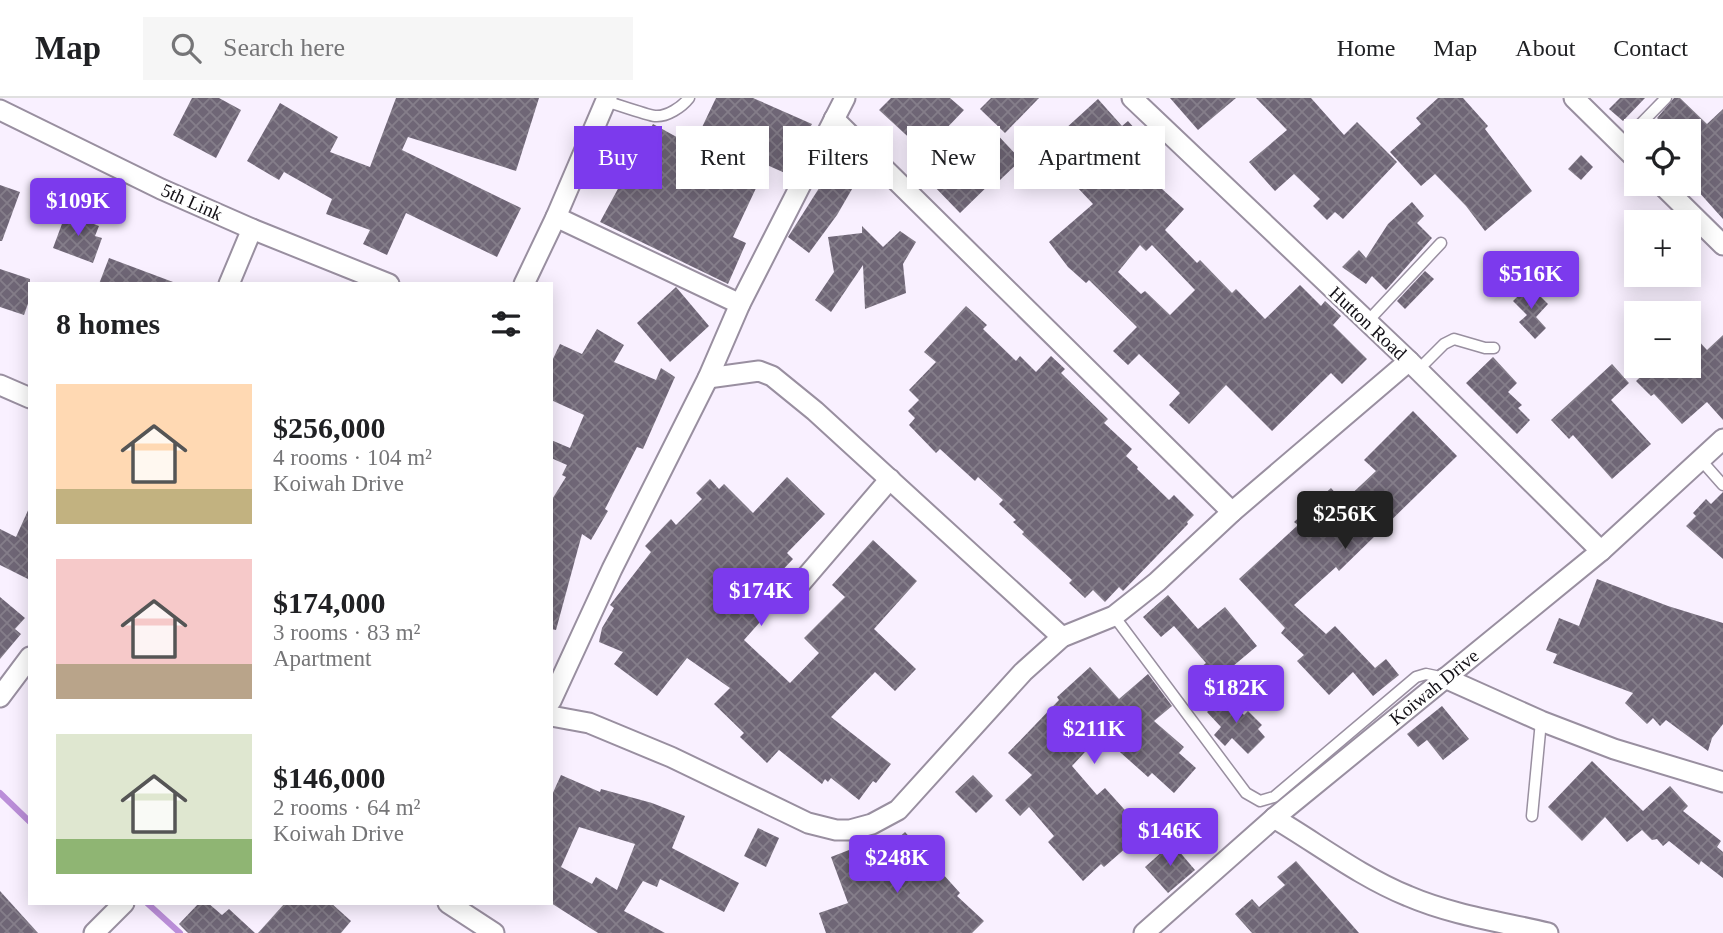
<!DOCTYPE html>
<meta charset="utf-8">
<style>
:root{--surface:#fff;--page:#f6f6f6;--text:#202124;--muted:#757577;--line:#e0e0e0;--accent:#7c3aed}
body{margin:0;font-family:Georgia,serif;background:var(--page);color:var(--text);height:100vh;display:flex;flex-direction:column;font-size:26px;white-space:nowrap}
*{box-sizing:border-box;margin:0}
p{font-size:23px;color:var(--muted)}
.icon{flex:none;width:38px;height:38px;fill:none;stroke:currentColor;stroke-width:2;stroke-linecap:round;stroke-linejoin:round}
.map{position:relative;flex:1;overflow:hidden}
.drawer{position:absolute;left:28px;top:184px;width:525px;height:623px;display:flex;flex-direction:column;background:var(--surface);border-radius:0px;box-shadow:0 4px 18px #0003}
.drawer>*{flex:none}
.top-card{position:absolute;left:574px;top:28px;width:665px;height:63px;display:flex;gap:14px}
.fabs{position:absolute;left:1624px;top:21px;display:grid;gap:14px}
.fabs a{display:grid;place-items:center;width:77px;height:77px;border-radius:0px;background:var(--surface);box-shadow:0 4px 18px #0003;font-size:35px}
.price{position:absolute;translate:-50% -60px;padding:0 16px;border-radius:7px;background:var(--accent);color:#fff;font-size:23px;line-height:46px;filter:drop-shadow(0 2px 4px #0008)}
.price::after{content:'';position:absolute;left:50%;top:42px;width:21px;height:16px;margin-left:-10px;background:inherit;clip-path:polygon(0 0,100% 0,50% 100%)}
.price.active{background:#222;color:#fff}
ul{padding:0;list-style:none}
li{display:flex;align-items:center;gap:21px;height:175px;padding:0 28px}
li span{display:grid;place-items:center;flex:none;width:196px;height:140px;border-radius:0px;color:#555}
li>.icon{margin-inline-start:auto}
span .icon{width:84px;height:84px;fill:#fffc;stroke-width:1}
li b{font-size:30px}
h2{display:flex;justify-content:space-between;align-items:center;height:84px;padding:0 28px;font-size:30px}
.tag{padding:0 24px;border-radius:0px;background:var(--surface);box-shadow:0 4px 18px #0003;font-size:24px;line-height:63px}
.tag.active{background:var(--accent);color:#fff}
header{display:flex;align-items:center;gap:42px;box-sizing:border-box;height:98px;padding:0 35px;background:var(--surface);border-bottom:2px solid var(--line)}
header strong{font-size:33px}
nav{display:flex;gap:38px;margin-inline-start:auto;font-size:24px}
.search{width:490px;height:63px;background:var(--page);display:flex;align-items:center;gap:18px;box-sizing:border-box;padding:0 24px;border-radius:0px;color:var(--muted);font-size:26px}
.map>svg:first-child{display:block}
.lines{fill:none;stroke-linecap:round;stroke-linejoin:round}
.stream{stroke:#bb8ed9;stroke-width:6}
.building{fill:url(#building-cross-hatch);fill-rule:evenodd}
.service-casing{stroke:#998fa0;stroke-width:13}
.minor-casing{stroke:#998fa0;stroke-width:23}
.service{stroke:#fff;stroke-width:10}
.minor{stroke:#fff;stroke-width:19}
.labels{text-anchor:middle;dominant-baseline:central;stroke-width:5;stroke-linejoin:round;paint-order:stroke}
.street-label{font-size:19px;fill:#131016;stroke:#fff}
</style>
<header>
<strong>Map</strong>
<div class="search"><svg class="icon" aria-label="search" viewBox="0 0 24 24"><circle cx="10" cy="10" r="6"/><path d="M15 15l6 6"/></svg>Search here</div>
<nav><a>Home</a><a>Map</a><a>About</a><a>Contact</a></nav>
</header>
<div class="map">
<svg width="1723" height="835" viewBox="0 0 1723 835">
<defs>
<pattern id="building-cross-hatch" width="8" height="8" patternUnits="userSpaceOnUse" patternTransform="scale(1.75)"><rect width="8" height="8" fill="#6f6676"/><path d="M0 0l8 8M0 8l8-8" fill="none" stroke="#857e8a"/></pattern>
</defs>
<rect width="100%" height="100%" fill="#f9f0ff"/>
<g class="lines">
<g class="stream">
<path d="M0 695 30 724"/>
<path d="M147 805 180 835"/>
</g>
</g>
<g class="building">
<path d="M192 0H219L241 12 216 60 173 37Z"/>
<path d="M396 0H539L516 73 408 39 402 52 521 110 497 159 406 115 387 157 363 146 370 132 326 116 332 101 284 74 279 82 247 63 280 5 338 39 330 54 370 69Z"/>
<path d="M716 0H753L812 26 785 75 767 67 733 139 746 145 728 186 600 124 653 26 693 48Z"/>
<path d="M891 0H950L964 12 944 33 966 56 992 31 1021 62 1000 82 997 79 960 115 930 84 943 71 879 12Z"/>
<path d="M991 0H1039L1005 35 980 11Z"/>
<path d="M1170 0H1236L1198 32Z"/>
<path d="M1256 0H1311L1344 37 1357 24 1397 64 1343 121 1335 114 1327 122 1313 108 1320 101 1294 76 1275 93 1249 64 1287 32Z"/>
<path d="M1438 0H1463L1488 28 1485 31 1532 93 1485 133 1466 108 1435 76 1421 88 1390 54 1421 26 1416 20Z"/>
<path d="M1620 0H1645L1623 23 1609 11Z"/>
<path d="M1674 0H1680L1707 26 1723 11V121L1689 83V33H1671L1657 20Z"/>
<path d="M1098 1 1122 28 1128 23 1146 43 1128 60 1184 111 1165 132 1197 165 1200 162 1232 195 1236 191 1265 221 1300 187 1321 208 1325 203 1341 218 1333 227 1367 261 1342 286 1331 275 1272 333 1226 287 1189 326 1169 307 1180 295 1139 256 1128 267 1113 253 1137 229 1089 182 1086 185 1068 169 1049 144 1093 106 1042 52ZM1140 147 1146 153 1152 147 1195 192 1170 217 1145 193 1141 196 1118 174Z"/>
<path d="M1581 57 1593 69 1581 82 1568 71Z"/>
<path d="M835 65 859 79 837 117 809 155 788 139Z"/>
<path d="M0 87 20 94 2 143H0Z"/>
<path d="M1412 104 1424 118 1417 125 1432 140 1386 192 1372 178 1366 186 1342 169 1359 152 1366 160 1388 126Z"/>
<path d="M66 115 99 128 95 138 102 140 93 165 53 150Z"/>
<path d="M862 128 883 149 900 133 916 144 903 166 906 195 865 211 863 167 831 214 815 202 834 174 828 139 862 135Z"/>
<path d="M109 160 173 184V186H99Z"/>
<path d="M0 171 30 181V200L24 217 0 209Z"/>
<path d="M1425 173 1434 181 1405 211 1397 203Z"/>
<path d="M1529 187 1548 206 1536 219 1546 230 1535 241 1519 224 1527 217 1513 203Z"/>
<path d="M676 189 709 228 670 264 637 225Z"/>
<path d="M966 208 987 227 983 231 1016 263 1020 258 1036 274 1051 258 1065 271 1061 275 1108 321 1104 325 1132 351 1126 358 1138 369 1137 371 1169 402 1174 397 1194 417 1187 424 1188 426 1123 493 1119 489 1105 504 1093 492 1085 500 1069 485 1072 482 1022 436 1024 434 1013 424 1016 422 999 406 1003 402 978 379 975 383 940 351 936 355 909 327 915 320 908 313 919 302 909 292 936 264 924 254Z"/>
<path d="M597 231 624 247 614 264 656 282 661 270 675 279 643 351 637 349 605 411 608 413 591 442 582 436 556 532 551 531V403L566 379 562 377 567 367 551 360V342L570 350 584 317 551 302V265L560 246 582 256Z"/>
<path d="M1689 232 1707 252 1723 237V322L1707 304 1682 326 1654 296 1651 298 1636 283 1652 268H1689Z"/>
<path d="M1493 259 1517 285 1508 294 1522 307 1518 310 1530 322 1517 336 1466 285Z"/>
<path d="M1612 266 1629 285 1611 302 1651 346 1612 381 1573 337 1569 341 1551 322Z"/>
<path d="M1413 313 1457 358 1339 473 1336 469 1294 507 1326 536 1335 528 1375 570 1386 561 1399 577 1373 598 1353 574 1329 597 1297 563 1304 557 1281 535 1285 530 1239 481 1298 427 1294 424 1331 390 1343 404 1376 373 1364 362Z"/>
<path d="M787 379 825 416 787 455 793 461 775 480 783 487 776 497 777 505 744 542 790 585 819 555 804 540 845 499 832 487 873 442 917 483 874 531 916 571 895 593 875 574 831 619 891 666 876 685 873 683 859 702 831 680 828 684 825 681 822 686 779 652 767 665 740 639 744 635 714 606 730 590 687 560 657 598 614 566 623 554 599 544 602 530 614 510 610 507 651 454 645 448 671 421 676 427 702 401 696 395 710 381 719 391 724 386 753 415Z"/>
<path d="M1723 394V461L1686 428 1696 418 1693 415 1706 401 1711 406Z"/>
<path d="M30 408V482L0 467V431L16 439Z"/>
<path d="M1597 481 1668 508 1723 525V626L1712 640 1708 653 1666 622 1660 628 1653 620 1647 626 1625 605 1633 595 1553 565 1557 556 1546 552 1559 520 1579 528Z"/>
<path d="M1168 497 1198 531 1225 509 1257 548 1214 584 1201 569 1206 565 1174 528 1161 539 1143 519Z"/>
<path d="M0 499 25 520 15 531 21 536 0 561Z"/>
<path d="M1090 569 1119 601 1148 576 1172 608 1154 623 1184 649 1179 655 1196 670 1174 695 1152 675 1148 679 1112 647 1106 652 1096 642 1072 668 1097 697 1105 690 1142 731 1125 746 1127 749 1104 769 1101 766 1083 783 1048 744 1054 738 1029 709 1020 718 1005 702 1032 677 1008 655 1059 602 1057 599Z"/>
<path d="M1224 597 1244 617 1248 613 1262 627 1258 631 1265 639 1248 656 1232 640 1225 648 1214 637 1221 629 1207 614Z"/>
<path d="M1442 608 1469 641 1443 662 1427 642 1418 649 1407 636Z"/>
<path d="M1592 663 1643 713 1670 688 1688 708 1683 713 1721 743 1717 749 1723 754V780L1701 763 1699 767 1669 743 1663 748 1657 741 1652 742 1642 732 1627 744 1605 719 1582 743 1548 709Z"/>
<path d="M561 677 600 694 601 691 652 705 685 718 672 750 739 785 724 814 660 781 657 789 643 783 624 813 665 835H598L551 805V699ZM579 729 635 746 617 792 596 779 592 786 561 769Z"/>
<path d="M973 677 993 698 976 715 955 694Z"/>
<path d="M758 730 779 740 766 769 744 758Z"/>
<path d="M905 734 960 795 957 798 984 823 972 835H826L819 815 848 805 831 759 849 752 854 766 895 743Z"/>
<path d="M1172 745 1195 772 1168 795 1145 769Z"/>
<path d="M1296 763 1359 835H1252L1235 816 1252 801 1259 809 1285 787 1277 779Z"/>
<path d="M0 793 38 835H0Z"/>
<path d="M199 805H208L222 817 229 811 255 835H188L179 826Z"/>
<path d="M285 805H331L351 823 341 835H258Z"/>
</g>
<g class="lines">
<defs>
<g id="service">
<path d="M605 3C616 6 646 17 655 18 667 19 682 9 689 0"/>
<path d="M1621 46 1666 0"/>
<path d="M1367 224 1441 145"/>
<path d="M1418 272 1444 246 1454 241 1485 250H1494"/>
<path d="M1700 361 1723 387"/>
<path d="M1114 518 1246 695 1260 703 1274 699 1416 579 1426 576 1445 580"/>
<path d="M1532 718 1541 623"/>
</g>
<g id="minor">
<path d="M1132 0 1409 263 1601 453"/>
<path d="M1574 0 1636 61"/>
<path d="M0 12 161 91 252 131 389 186"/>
<path d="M834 21 1232 414"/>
<path d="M1661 86 1723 147"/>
<path d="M556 119 740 206"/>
<path d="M229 186 252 131"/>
<path d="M524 186 556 119 607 0"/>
<path d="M708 280 759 273 772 278 815 313 1062 539"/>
<path d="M0 287 30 300"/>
<path d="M788 500 890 381"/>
<path d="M1445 580 1541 623 1614 651 1723 684"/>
<path d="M0 599 30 559"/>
<path d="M551 603 612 471 708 280 740 206 845 0"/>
<path d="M551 618 589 625 671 659 808 725 836 732H850L872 726 898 712 1023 574 1062 539 1114 518 1157 484 1232 414 1409 263"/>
<path d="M1274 720C1318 746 1361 779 1408 798 1452 817 1502 824 1548 835"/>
<path d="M448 805 494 835"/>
<path d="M94 835 124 805"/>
<path d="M1144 835 1274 720 1601 453 1723 341"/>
</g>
</defs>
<use href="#service" class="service-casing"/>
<use href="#minor" class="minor-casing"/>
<use href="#service" class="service"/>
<use href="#minor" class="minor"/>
</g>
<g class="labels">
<g class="street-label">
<text transform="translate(192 104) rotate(24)">5th Link</text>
<text transform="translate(1368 225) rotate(43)">Hutton Road</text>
<text transform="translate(1434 589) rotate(-39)">Koiwah Drive</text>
</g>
</g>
</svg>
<div class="fabs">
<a><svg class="icon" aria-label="locate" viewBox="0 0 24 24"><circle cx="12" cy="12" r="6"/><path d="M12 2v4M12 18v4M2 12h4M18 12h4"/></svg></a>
<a>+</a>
<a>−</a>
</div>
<b class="price" style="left:78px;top:140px">$109K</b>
<b class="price" style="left:1531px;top:213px">$516K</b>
<b class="price active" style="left:1345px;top:453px">$256K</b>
<b class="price" style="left:761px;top:530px">$174K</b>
<b class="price" style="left:1236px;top:627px">$182K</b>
<b class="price" style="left:1094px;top:668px">$211K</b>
<b class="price" style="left:1170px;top:770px">$146K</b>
<b class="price" style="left:897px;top:797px">$248K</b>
<div class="top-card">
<a class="tag active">Buy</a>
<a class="tag">Rent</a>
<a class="tag">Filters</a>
<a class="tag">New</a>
<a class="tag">Apartment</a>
</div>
<section class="drawer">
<h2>8 homes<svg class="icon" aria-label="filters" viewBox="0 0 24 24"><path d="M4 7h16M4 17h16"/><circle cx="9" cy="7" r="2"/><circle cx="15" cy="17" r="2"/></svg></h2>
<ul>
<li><span style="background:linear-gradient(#ffd9b3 75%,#c2b280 0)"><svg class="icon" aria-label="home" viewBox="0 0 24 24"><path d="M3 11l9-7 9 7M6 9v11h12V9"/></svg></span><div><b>$256,000</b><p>4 rooms · 104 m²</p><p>Koiwah Drive</p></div></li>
<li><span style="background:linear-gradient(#f6c9c9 75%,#b9a48a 0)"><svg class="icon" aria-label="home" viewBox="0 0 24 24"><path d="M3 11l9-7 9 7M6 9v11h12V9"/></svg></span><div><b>$174,000</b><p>3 rooms · 83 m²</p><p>Apartment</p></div></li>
<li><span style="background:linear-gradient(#dfe7d0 75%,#8fb573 0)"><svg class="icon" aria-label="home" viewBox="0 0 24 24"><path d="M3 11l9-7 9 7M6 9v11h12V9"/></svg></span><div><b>$146,000</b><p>2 rooms · 64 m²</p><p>Koiwah Drive</p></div></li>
</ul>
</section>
</div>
